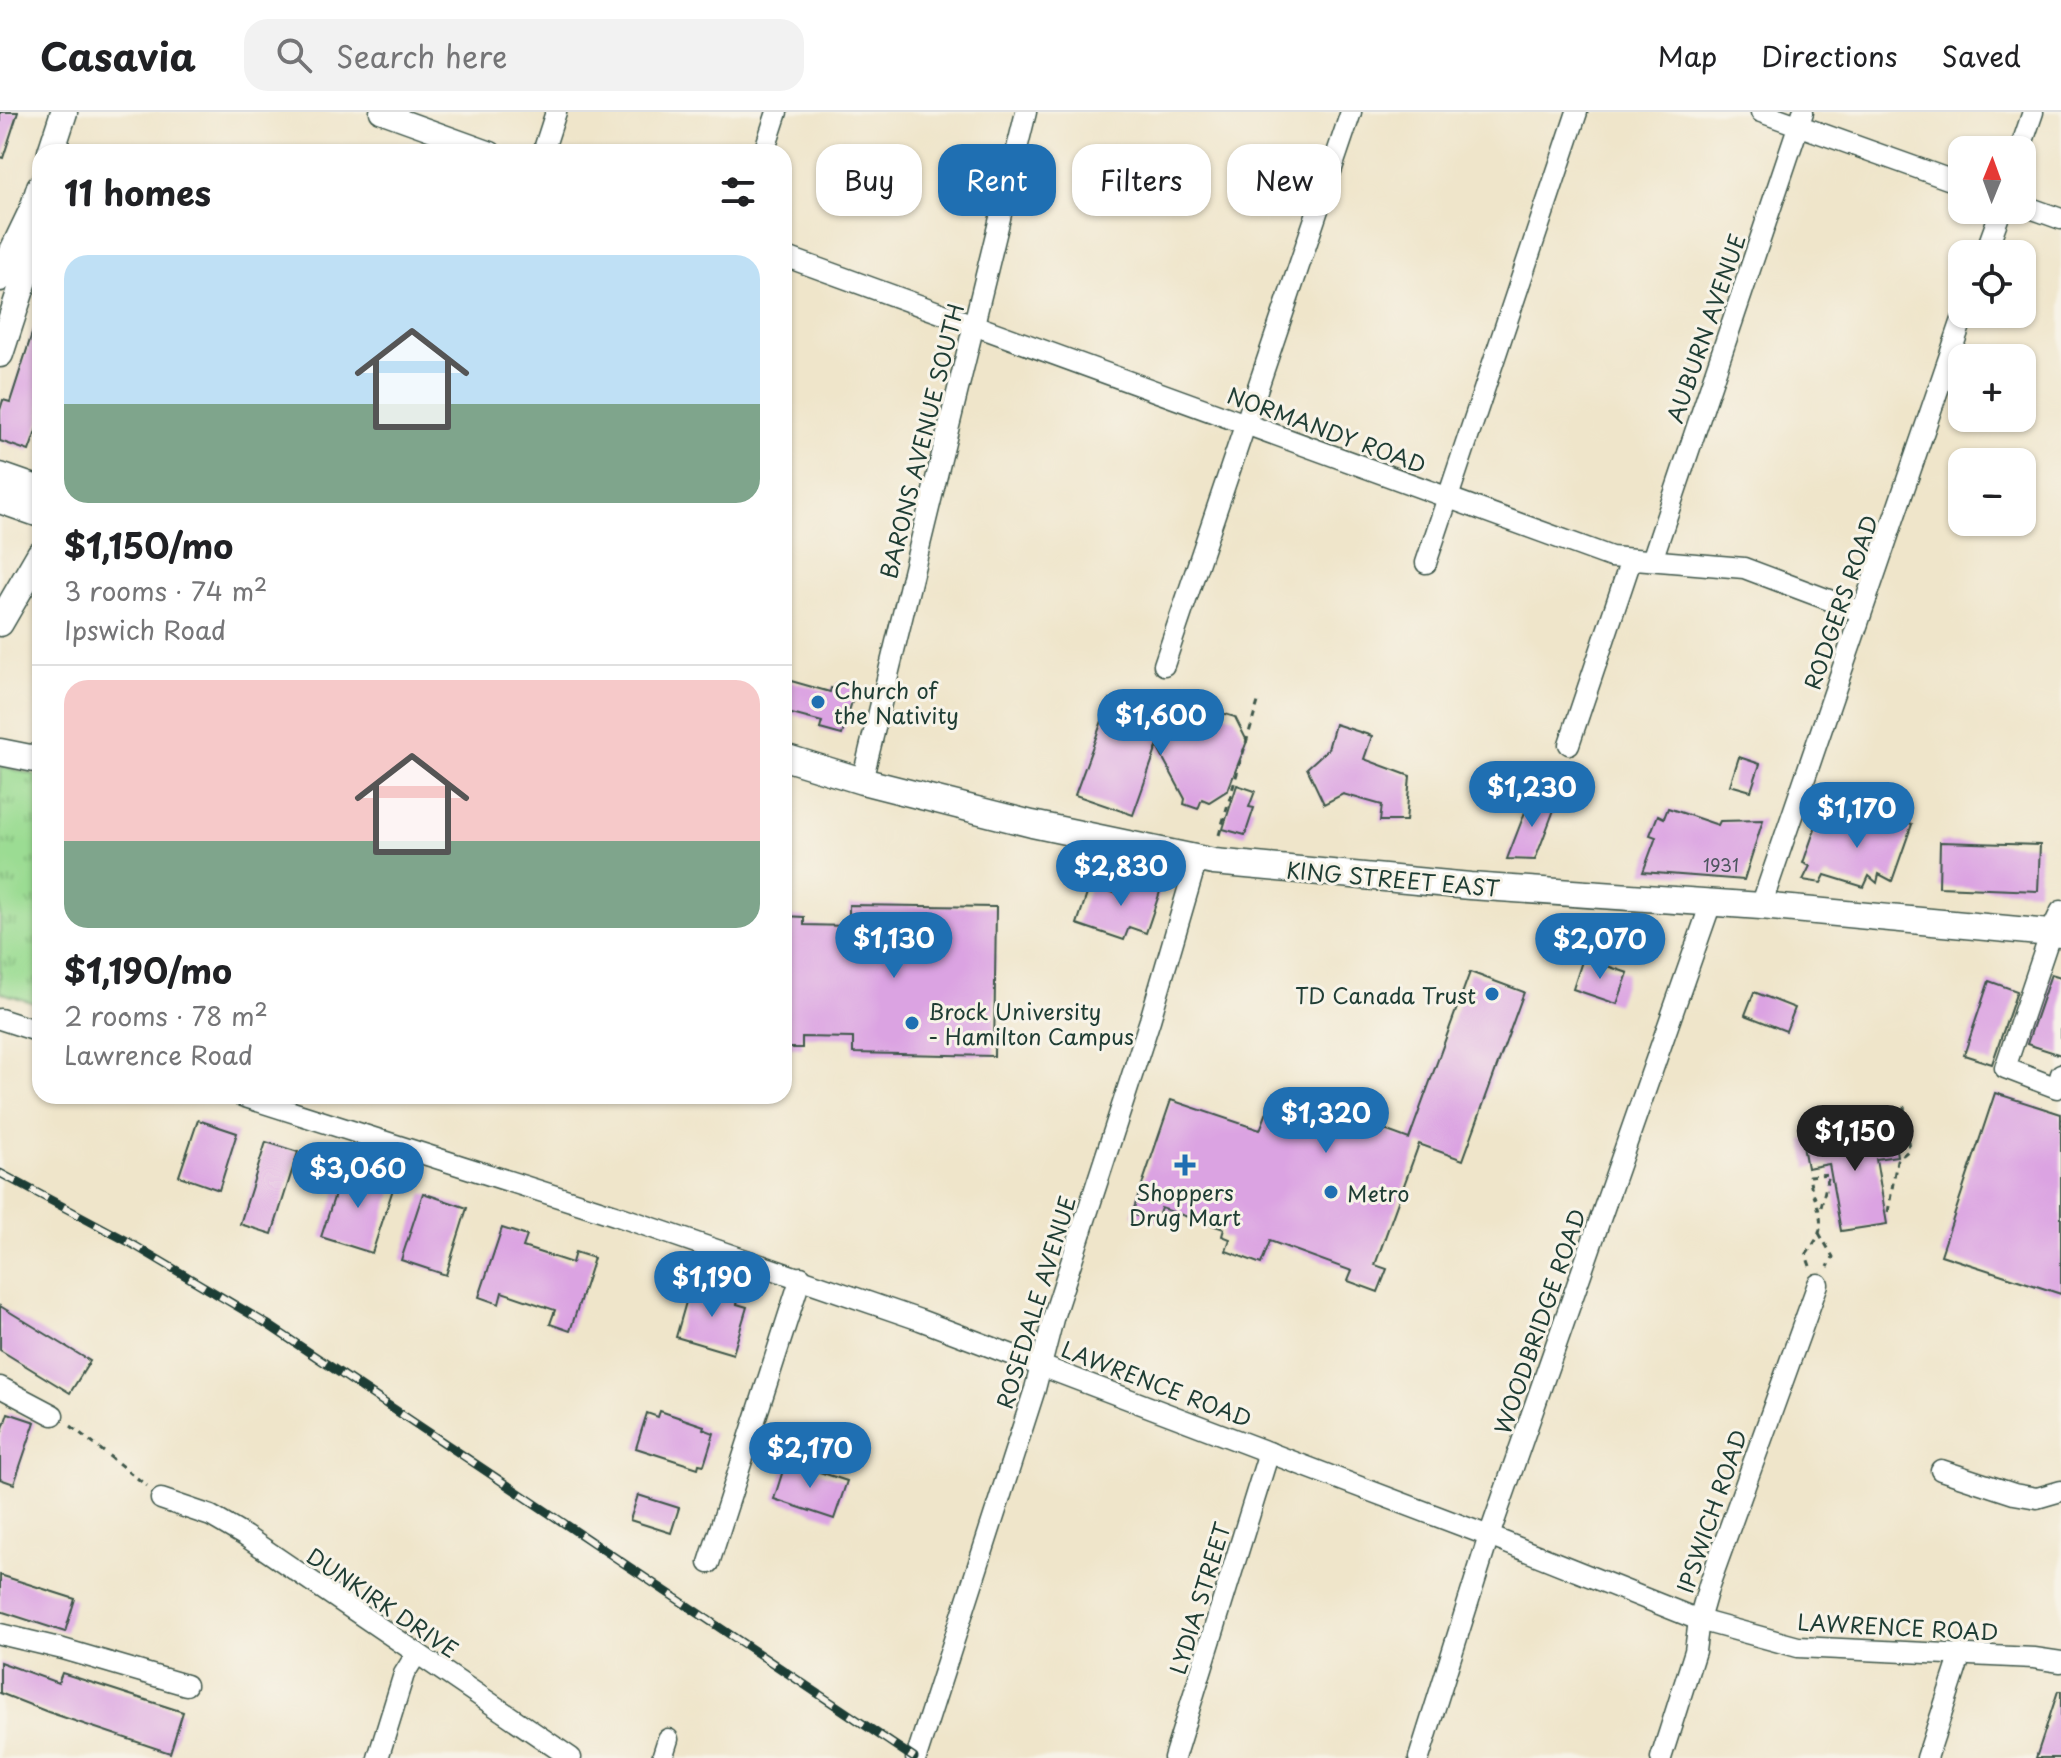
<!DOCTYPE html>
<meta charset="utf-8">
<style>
:root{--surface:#fff;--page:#f2f2f2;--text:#202124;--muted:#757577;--line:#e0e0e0;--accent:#1f6fb2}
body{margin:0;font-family:"Playpen Sans",sans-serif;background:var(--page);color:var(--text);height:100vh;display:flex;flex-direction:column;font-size:30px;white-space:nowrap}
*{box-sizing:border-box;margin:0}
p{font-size:26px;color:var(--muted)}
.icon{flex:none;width:44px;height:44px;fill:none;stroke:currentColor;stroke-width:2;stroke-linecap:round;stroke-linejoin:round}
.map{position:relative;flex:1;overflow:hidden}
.details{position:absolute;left:32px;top:32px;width:760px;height:960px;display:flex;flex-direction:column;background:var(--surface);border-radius:24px;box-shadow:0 2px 6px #0004}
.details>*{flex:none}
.top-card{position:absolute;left:816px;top:32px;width:760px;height:72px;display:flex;gap:16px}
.needle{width:52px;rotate:1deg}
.buttons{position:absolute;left:1948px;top:24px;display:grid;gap:16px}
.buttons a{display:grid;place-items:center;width:88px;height:88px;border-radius:16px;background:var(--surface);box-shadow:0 2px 6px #0004;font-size:40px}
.price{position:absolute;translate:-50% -68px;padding:0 18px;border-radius:28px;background:var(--accent);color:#fff;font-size:26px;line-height:52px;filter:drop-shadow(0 2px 4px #0008)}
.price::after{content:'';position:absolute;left:50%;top:48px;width:24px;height:18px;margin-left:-12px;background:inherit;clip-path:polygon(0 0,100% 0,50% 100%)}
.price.current{background:#222;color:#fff}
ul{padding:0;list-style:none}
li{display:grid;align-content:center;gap:16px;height:424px;padding:0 32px}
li+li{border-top:2px solid var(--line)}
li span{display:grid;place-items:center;height:248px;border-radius:24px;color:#555}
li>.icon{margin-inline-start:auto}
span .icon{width:144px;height:144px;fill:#fffc;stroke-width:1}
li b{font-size:34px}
h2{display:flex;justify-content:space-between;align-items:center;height:96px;padding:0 32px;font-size:34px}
.chip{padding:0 28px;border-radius:24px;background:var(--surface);box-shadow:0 2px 6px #0004;font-size:28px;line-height:72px}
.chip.current{background:var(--accent);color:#fff}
header{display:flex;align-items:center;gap:48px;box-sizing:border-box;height:112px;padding:0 40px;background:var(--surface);border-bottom:2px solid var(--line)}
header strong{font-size:38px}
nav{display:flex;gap:44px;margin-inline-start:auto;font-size:28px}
.search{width:560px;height:72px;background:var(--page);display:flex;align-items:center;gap:20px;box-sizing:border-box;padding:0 28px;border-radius:24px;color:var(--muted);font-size:30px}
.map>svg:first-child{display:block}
.park{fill:url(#park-tufts);stroke:#5d8c64;stroke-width:2}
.building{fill:#dba3e2}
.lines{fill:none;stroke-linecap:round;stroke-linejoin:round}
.minor-casing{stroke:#3e564a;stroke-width:23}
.major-casing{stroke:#3e564a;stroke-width:29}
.path{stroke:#3e564a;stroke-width:3;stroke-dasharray:6 6;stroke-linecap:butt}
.minor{stroke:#fff;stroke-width:20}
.major{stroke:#fff;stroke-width:26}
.rail-casing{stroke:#1f3d34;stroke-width:9}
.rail{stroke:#f7f3e8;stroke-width:6;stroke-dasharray:18;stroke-linecap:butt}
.poi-dot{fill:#1f6fb2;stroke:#f7f3e8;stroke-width:3}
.labels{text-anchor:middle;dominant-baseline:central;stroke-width:6;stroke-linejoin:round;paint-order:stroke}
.number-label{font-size:18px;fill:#4e5660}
.street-label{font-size:22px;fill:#1f3d34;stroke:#f7f3e8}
.poi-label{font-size:22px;fill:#1f3d34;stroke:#f7f3e8;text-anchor:start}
</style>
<header>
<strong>Casavia</strong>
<div class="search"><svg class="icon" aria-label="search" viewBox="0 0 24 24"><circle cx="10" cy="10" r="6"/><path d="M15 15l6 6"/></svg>Search here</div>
<nav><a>Map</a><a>Directions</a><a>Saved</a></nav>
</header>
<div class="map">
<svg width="2061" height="1646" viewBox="0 0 2061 1646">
<defs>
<pattern id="park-tufts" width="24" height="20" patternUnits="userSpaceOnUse" patternTransform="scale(2)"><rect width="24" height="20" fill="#9bdc93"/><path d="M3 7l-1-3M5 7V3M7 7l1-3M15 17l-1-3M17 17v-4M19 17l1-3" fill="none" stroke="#7eb479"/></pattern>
</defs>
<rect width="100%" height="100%" fill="#f7f3e8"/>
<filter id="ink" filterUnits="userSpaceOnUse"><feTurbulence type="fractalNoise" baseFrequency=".0125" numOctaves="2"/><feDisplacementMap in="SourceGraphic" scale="16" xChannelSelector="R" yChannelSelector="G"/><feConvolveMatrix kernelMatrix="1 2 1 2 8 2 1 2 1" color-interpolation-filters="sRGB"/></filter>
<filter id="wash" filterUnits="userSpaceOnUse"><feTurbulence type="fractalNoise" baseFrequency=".006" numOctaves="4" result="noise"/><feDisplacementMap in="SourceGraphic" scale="32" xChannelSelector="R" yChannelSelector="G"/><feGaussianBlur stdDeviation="1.8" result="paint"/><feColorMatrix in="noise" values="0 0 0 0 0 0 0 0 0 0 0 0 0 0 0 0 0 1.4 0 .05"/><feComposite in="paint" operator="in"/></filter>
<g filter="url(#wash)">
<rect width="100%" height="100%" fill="#efe5ca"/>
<path class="park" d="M0 654 40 664V893L0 880Z"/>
<g id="blocks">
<g class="building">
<path d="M0 0H18L3 46 0 45Z"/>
<path d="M37 206H40V308L29 339 0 329V298L3 288 10 290Z"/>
<path d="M784 567 830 580 831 576 835 577 837 571 856 576 842 623 820 617 822 610 784 600Z"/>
<path d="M1110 587 1152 601 1150 609 1179 618 1182 611 1212 598 1235 605 1247 629 1228 678 1209 690 1202 687 1198 697 1184 692 1185 687 1157 635 1133 703 1075 683Z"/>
<path d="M1335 612 1372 624 1364 647 1410 664 1406 709H1380L1382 693 1343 682 1324 692 1307 656 1328 637Z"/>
<path d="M1739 645 1760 652 1751 679 1730 673Z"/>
<path d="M1237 673 1255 679 1249 695 1254 696 1245 723 1223 717Z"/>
<path d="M1532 682 1557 690 1535 748 1507 747Z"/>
<path d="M1668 696 1718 713 1720 709 1763 708 1744 768 1643 760 1656 725 1650 723 1658 703 1664 706Z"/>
<path d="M1868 697 1912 712 1892 769 1879 762 1877 771 1869 764 1864 775 1825 763 1821 771 1803 768 1810 754 1803 751 1818 708 1859 723Z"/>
<path d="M1940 730 2040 733 2038 779 1939 775Z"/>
<path d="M1132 761 1163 771 1146 821 1129 815 1124 828 1077 812 1090 773 1124 784Z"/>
<path d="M849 793 996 795 994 944 853 941V926L802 925V936H784V804L804 805V813L849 814Z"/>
<path d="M1583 846 1628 861 1617 892 1573 877Z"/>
<path d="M1470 860 1524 880 1463 1048 1419 1032 1375 1153 1387 1157 1378 1180 1348 1169 1352 1159 1270 1129 1261 1152 1226 1139 1230 1127 1222 1124 1224 1117 1161 1096 1156 1110 1132 1102 1171 988 1260 1018 1272 987 1277 990 1281 980 1409 1027Z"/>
<path d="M2051 862 2061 865V943L2027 932Z"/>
<path d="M1989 869 2017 879 1992 952 1964 943Z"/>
<path d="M1754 880 1795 896 1786 919 1745 903Z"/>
<path d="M1995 981 2061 1002V1182L1941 1143Z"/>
<path d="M198 1008 237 1021 219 1078 179 1064Z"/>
<path d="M1892 1014 1897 1044 1876 1047 1887 1112 1841 1119 1829 1052 1807 1056 1802 1028Z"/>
<path d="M266 1030 298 1040 272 1122 240 1112Z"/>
<path d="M344 1055 395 1071 372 1141 321 1125Z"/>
<path d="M423 1081 467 1096 446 1163 401 1148Z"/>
<path d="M502 1116 527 1124 523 1135 572 1151 575 1140 594 1146 570 1219 550 1212 555 1198 502 1180 499 1192 479 1185Z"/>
<path d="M704 1173 739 1184 737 1192 747 1195 733 1242 676 1225 690 1176 702 1180Z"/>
<path d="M0 1194 90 1249 70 1281 0 1238Z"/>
<path d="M660 1299 704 1314 703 1317 714 1321 704 1353 699 1352 698 1356 636 1336 647 1301 658 1305Z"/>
<path d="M8 1301 35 1310 14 1372 0 1367V1325Z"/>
<path d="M786 1349 847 1369 834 1407 774 1387Z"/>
<path d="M638 1383 679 1396 671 1421 630 1408Z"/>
<path d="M0 1463 75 1487 65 1520 0 1499Z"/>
<path d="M0 1550 58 1571 62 1561 183 1600 170 1641 48 1600 0 1581Z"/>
<path d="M2058 1579H2061V1646H2036Z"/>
</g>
</g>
</g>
<g filter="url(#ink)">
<use href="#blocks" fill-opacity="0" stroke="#3e564a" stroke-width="2"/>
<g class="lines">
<defs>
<g id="minor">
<path d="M380 0 491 40"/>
<path d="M1761 0 1962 72"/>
<path d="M2020 38 2033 0"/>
<path d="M543 40 556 0"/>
<path d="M764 40 777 0"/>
<path d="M2022 93 2061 107"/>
<path d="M1985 142 2001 98"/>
<path d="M784 144 1611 445 1744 456 1861 500"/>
<path d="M1652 448 1803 0"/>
<path d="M1426 451 1577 0"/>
<path d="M1164 553 1351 0"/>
<path d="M1569 632 1631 448"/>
<path d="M862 669 1026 0"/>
<path d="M1761 794 1964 202"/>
<path d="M2061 799 2051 820 2005 956 2057 976 2061 962"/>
<path d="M0 907 40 920"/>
<path d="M242 984 615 1103 920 1208 1489 1424 1699 1508 1798 1535 2034 1546 2061 1550"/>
<path d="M0 1275 53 1303"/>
<path d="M1941 1358 2014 1382 2037 1386 2061 1379"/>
<path d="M161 1387 211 1404 245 1424 571 1646"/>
<path d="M709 1451 801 1165"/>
<path d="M0 1522 63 1537 186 1573"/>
<path d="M378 1646 404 1562 417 1541"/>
<path d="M662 1646 668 1627"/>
<path d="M916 1646 1035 1277 1054 1203 1150 908 1197 747"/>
<path d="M1174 1646 1269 1340"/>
<path d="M1419 1646 1489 1424 1711 791"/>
<path d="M1661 1646 1695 1539 1699 1508 1709 1473 1818 1172"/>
<path d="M1927 1646 1961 1542"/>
</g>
<g id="major">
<path d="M51 40 64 0"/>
<path d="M0 166 33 97 40 75"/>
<path d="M0 242 29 153 33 97"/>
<path d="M0 364 40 378"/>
<path d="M0 388 40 402"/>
<path d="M0 511 40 442"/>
<path d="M0 640 40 648"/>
<path d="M784 645 862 669 1032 712 1214 750 1470 774 1761 794 2061 822"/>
</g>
</defs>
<use href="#minor" class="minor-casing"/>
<use href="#major" class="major-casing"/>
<g class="path">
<path d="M1219 723 1258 590"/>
<path d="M1888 1100 1897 1048 1909 1038 1904 994"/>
<path d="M1819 1121 1833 1145 1828 1155"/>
<path d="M1810 1154 1806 1143C1810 1137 1817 1128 1819 1121 1825 1101 1811 1083 1809 1064L1829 1062 1820 1099"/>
<path d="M71 1314 147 1374"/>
</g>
<use href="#minor" class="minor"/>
<use href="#major" class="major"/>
<defs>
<path id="rail" d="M0 1061 127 1129 267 1212 914 1646"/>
</defs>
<use href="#rail" class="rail-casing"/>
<use href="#rail" class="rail"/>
</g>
</g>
<g class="poi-dot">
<circle cx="818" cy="590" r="8"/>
<circle cx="1492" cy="882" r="8"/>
<circle cx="912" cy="911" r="8"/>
<path d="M1181 1041h8v8h8v8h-8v8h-8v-8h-8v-8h8z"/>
<circle cx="1331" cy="1080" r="8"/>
</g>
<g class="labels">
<g class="number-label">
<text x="1721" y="752">1931</text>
</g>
<g class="street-label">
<text transform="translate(1705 216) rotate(-71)">AUBURN AVENUE</text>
<text transform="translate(1327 317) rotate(20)">NORMANDY ROAD</text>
<text transform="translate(921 329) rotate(-76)">BARONS AVENUE SOUTH</text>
<text transform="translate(1840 490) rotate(-71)">RODGERS ROAD</text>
<text transform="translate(1393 766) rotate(5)">KING STREET EAST</text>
<text transform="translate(1035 1190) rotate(-73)">ROSEDALE AVENUE</text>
<text transform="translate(1539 1209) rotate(-71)">WOODBRIDGE ROAD</text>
<text transform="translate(1157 1271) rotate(21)">LAWRENCE ROAD</text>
<text transform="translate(1711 1399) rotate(-71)">IPSWICH ROAD</text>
<text transform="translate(1199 1486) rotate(-73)">LYDIA STREET</text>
<text transform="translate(383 1490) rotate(34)">DUNKIRK DRIVE</text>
<text transform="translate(1898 1514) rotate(3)">LAWRENCE ROAD</text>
</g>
<g class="poi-label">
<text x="834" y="577">Church of<tspan x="834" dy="25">the Nativity</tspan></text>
<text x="1476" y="882" text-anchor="end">TD Canada Trust</text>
<text x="928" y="898">Brock University<tspan x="928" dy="25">- Hamilton Campus</tspan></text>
<text x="1185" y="1079" text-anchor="middle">Shoppers<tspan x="1185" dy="25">Drug Mart</tspan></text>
<text x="1347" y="1080">Metro</text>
</g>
</g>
</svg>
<div class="buttons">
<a><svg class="needle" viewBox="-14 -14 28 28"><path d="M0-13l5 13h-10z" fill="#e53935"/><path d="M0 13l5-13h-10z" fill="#757577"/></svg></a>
<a><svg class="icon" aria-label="locate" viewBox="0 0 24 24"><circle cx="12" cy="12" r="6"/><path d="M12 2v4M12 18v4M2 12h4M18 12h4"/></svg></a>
<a>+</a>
<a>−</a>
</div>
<b class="price" style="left:1161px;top:645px">$1,600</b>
<b class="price" style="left:1532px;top:717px">$1,230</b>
<b class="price" style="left:1857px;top:738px">$1,170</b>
<b class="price" style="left:1121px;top:796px">$2,830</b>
<b class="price" style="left:894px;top:868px">$1,130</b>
<b class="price" style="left:1600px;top:869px">$2,070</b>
<b class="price" style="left:1326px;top:1043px">$1,320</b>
<b class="price current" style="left:1855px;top:1061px">$1,150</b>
<b class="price" style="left:358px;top:1098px">$3,060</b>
<b class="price" style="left:712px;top:1207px">$1,190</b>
<b class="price" style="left:810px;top:1378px">$2,170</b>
<div class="top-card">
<a class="chip">Buy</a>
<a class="chip current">Rent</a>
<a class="chip">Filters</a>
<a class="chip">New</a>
</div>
<section class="details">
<h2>11 homes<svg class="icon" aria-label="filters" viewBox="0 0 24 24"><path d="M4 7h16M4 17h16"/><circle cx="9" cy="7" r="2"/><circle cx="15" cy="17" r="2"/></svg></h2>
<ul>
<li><span style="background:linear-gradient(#bfe0f5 60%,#7fa58c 0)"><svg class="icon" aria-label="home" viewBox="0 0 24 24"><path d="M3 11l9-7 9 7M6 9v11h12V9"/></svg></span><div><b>$1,150/mo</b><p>3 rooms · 74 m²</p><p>Ipswich Road</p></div></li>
<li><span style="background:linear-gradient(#f6c9c9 65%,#7fa58c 0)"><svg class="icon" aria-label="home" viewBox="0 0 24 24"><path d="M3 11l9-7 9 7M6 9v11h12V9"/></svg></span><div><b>$1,190/mo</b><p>2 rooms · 78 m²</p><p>Lawrence Road</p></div></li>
</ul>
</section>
</div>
